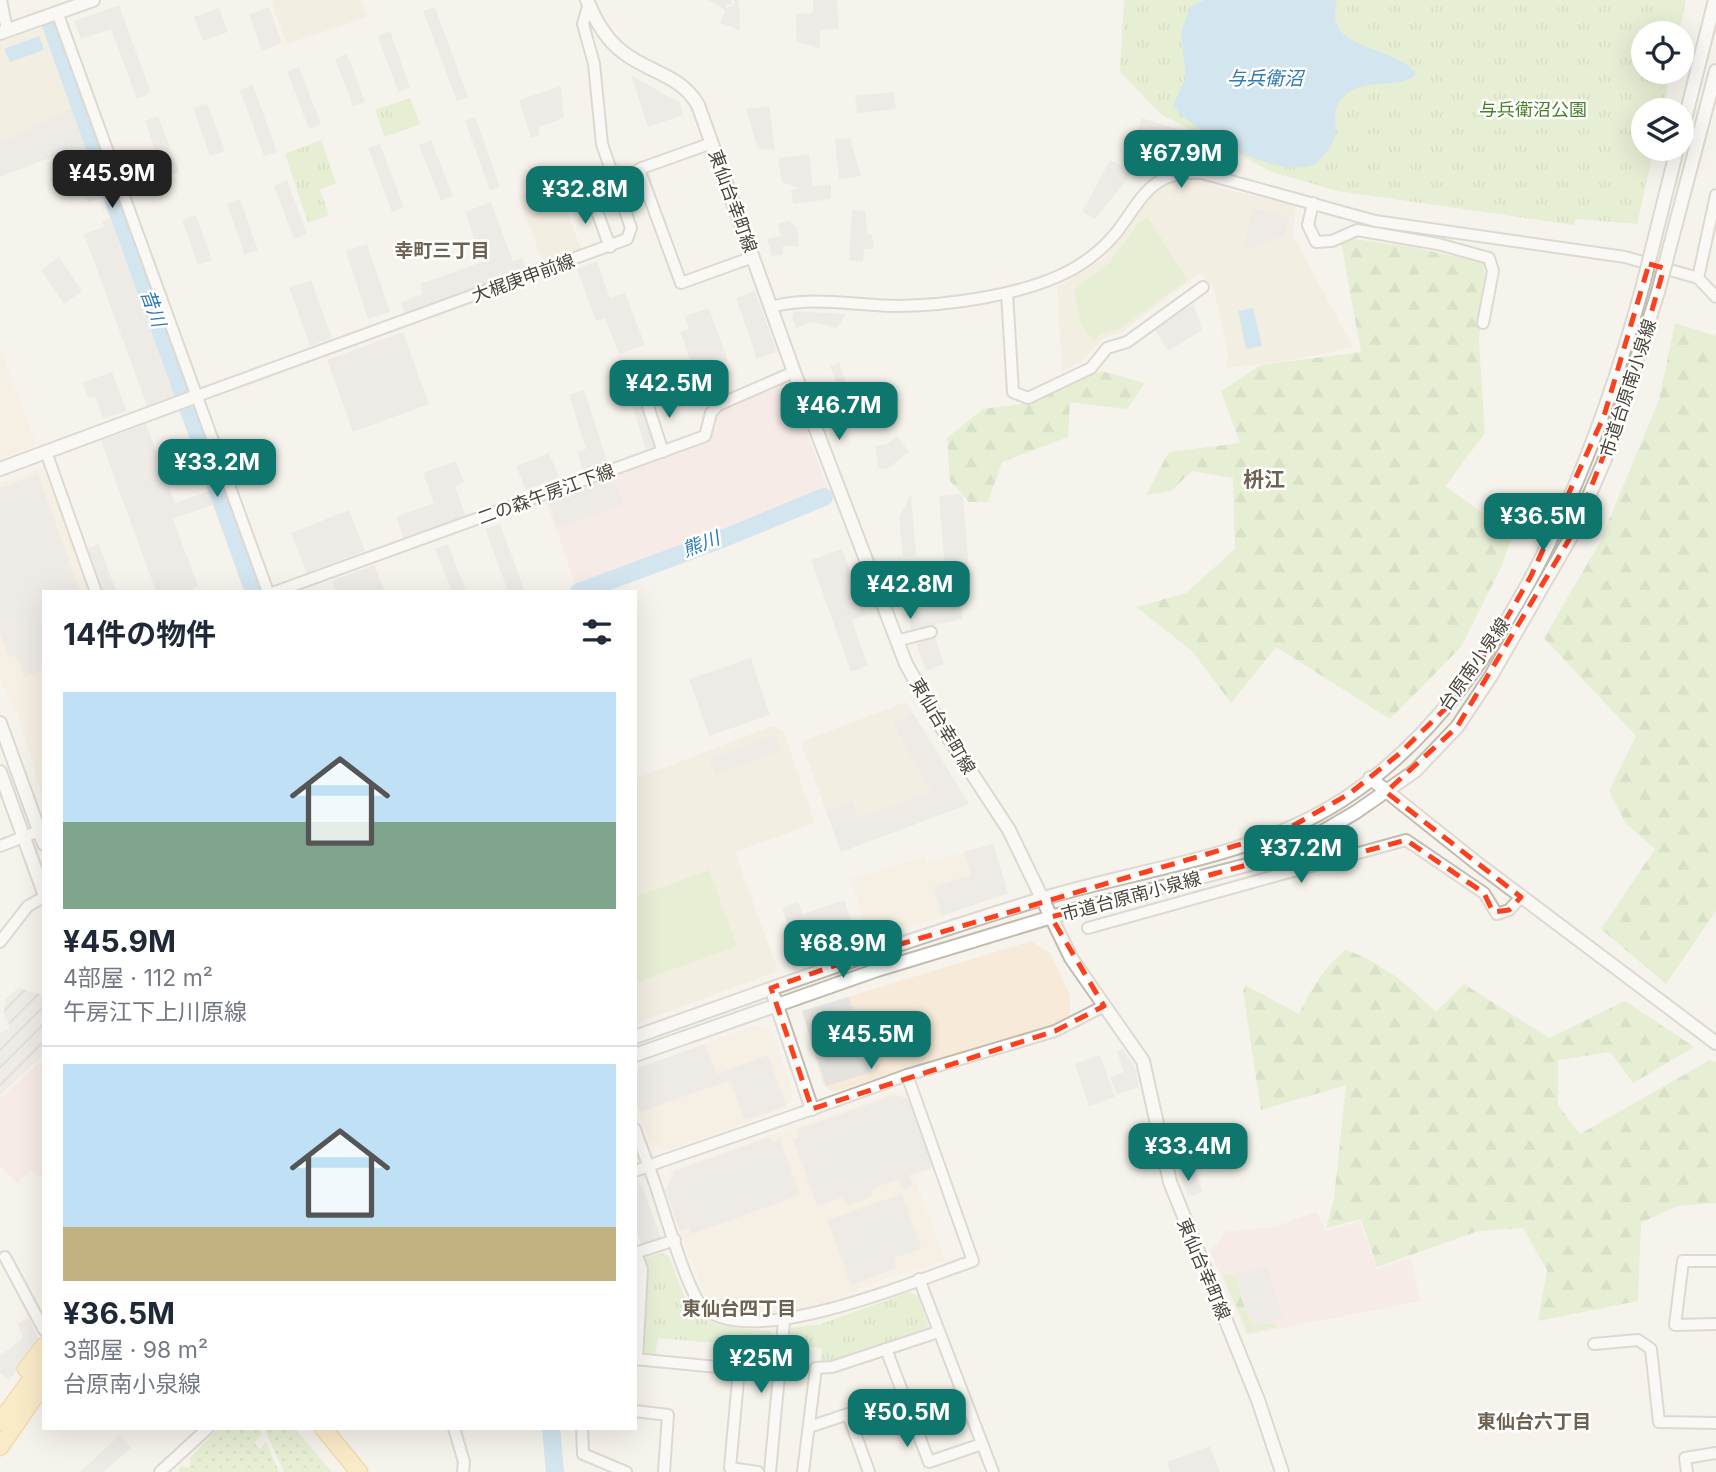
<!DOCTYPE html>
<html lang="ja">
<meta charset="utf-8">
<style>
:root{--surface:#fff;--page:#f2f2f3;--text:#1f2937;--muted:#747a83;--line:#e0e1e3;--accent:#0f766e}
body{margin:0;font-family:Inter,"Noto Sans JP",sans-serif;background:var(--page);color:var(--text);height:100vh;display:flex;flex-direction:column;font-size:26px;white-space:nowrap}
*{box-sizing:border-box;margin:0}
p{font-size:23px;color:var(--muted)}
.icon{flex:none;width:38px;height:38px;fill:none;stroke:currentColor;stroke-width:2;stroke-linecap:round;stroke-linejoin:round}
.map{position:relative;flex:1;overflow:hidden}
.drawer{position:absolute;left:42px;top:590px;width:595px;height:840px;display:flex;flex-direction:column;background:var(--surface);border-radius:0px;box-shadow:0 7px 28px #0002}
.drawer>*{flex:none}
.tools{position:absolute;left:1631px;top:21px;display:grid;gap:14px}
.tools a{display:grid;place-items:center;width:63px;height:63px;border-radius:50%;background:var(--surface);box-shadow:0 7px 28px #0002;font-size:35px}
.price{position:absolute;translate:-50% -60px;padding:0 16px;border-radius:14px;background:var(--accent);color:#fff;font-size:23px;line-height:46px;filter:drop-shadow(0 2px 4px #0008)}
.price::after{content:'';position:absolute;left:50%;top:42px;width:21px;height:16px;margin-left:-10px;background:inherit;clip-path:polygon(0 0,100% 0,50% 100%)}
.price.on{background:#222;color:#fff}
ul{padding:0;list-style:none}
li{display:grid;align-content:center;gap:14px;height:371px;padding:0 21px}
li+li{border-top:2px solid var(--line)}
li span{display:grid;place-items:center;height:217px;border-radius:0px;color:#555}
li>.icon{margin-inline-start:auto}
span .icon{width:126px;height:126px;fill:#fffc;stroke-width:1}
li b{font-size:30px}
h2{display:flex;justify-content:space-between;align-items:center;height:84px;padding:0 21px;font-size:30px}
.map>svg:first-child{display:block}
.commercial{fill:#f7ead8}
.industrial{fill:url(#industrial-furrows)}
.education{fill:#efe8d6}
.medical{fill:#f6e3e0}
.grass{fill:url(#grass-dots)}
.forest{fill:url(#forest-firs)}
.park{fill:url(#park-tufts)}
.pitch{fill:#d2eab5}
.parking{fill:#e5e3e0}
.water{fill:#a9d4f2}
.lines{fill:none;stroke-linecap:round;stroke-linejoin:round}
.river{stroke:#a9d4f2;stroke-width:18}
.minor-casing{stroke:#c2bbae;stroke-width:14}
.tertiary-casing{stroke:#c2bbae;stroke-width:16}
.primary-casing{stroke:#e6c16a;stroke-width:19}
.minor{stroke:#fff;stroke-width:10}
.tertiary{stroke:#fff;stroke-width:12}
.primary{stroke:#ffe39c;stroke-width:16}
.tertiary-bridge-casing{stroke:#c2bbae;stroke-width:16;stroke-linecap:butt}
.tertiary-bridge{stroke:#fff;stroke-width:12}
.marked{fill:none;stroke:#fc3f1d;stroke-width:5;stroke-dasharray:14 9;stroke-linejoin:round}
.labels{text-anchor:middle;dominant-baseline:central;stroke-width:5;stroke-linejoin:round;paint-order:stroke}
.park-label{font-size:18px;fill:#4a7f2a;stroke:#fff}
.street-label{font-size:18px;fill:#4b4439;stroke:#fff}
.water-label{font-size:19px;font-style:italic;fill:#2e7ab2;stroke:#fff}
.neighbourhood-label{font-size:19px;font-weight:bold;fill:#6e6250;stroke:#fff}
.quarter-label{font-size:21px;font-weight:bold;fill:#6e6250;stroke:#fff}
</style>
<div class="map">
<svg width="1716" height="1472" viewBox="0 0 1716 1472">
<defs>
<pattern id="industrial-furrows" width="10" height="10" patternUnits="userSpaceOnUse" patternTransform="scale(1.75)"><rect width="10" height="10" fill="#e6e2dd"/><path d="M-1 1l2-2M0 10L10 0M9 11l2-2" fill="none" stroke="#c7c3be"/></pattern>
<pattern id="grass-dots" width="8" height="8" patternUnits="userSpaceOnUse" patternTransform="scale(1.75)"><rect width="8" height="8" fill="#d2eab5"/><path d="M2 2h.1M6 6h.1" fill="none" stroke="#b6ca9c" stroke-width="1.8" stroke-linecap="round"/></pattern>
<pattern id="forest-firs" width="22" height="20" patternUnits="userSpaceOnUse" patternTransform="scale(1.75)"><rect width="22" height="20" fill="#d2eab5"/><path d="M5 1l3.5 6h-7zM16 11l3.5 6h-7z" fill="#b6ca9c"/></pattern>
<pattern id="park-tufts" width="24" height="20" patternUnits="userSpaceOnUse" patternTransform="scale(1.75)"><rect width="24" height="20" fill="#d2eab5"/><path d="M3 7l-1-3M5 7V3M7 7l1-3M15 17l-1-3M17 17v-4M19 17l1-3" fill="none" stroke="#b6ca9c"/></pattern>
</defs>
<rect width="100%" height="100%" fill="#f6f3ec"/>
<g class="commercial">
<path d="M0 347 36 445 0 458Z"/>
<path d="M44 467 89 591 44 592V799L18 716 0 679V483Z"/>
<path d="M993 844 1008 893 879 938 870 936 850 879 924 857 927 863Z"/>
<path d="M1031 941 1050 953 1070 995V1020L833 1092 823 1084 802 1011Z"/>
<path d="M756 1025 772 1033 793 1092 786 1108 667 1150 650 1142 635 1100 638 1068Z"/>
<path d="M894 1093 909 1099 935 1168 914 1176 945 1261 891 1276 792 1316 726 1311 707 1298 664 1191 672 1170Z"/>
</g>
<path class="industrial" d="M18 988 44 995V1055L0 1095V1034L10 1027 4 1014 5 1000Z"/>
<g class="education">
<path d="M271 0H361L367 17 286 44Z"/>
<path d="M45 27 75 106 0 143V42Z"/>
<path d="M1181 179 1296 206 1293 235 1353 347 1293 360 1227 368 1228 353 1213 287 1200 273 1122 332 1104 338 1081 362 1062 371 1057 287 1105 258 1149 194 1164 183Z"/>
<path d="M556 182 582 252 544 266 518 196Z"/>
<path d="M906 702 969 804 841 852 801 742Z"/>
<path d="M773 726 783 731 815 823 735 852 778 971 635 1024V779Z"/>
</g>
<g class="medical">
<path d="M789 383 829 492 576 587 546 500 711 434 715 416 727 407Z"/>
<path d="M44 1058V1175L40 1178 31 1170 17 1184 0 1166V1098Z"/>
<path d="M1317 1212 1326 1231 1360 1221 1377 1269 1410 1258 1421 1301 1247 1335 1210 1251 1227 1231 1274 1227Z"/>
</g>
<g class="grass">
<path d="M219 1428H259L262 1434 254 1443 260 1449 266 1442 279 1472H180L178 1470 182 1466 189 1468 191 1460 189 1459Z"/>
<path d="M264 1428H294L332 1472H284Z"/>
</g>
<g class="forest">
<path d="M1340 237 1411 247 1485 263 1479 343 1485 433 1445 486 1513 535 1501 567 1461 647 1390 719 1276 647 1231 703 1192 651 1136 607 1186 593 1235 549 1233 478 1192 471 1171 491 1146 495 1169 452 1240 443 1221 391 1261 365 1361 352Z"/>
<path d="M1675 323 1716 336V911L1666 984 1601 929 1655 849 1626 824 1609 791 1636 736 1544 638 1599 544 1659 400Z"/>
<path d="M1101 371 1145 383 1127 409 1070 402 1068 437 1002 462 988 502H969L950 481 947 438 983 409 1029 403 1071 381Z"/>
<path d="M1346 950C1383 963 1408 985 1436 1012L1464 984 1549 1038 1625 1001 1694 1047 1633 1083 1610 1052 1558 1060V1105L1580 1134 1710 1060 1716 1062V1203L1677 1206 1641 1223 1638 1301 1538 1321 1547 1270 1523 1228 1478 1231 1377 1267 1361 1219 1326 1228 1334 1199 1346 1085 1261 1110 1243 991 1245 985 1299 1014C1312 988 1323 968 1346 950Z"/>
<path d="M1222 1274 1236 1276 1244 1306 1255 1326 1275 1322 1277 1327 1248 1333Z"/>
</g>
<g class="park">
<path d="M1124 0H1686L1679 33H1643V72H1671L1663 110H1643V149H1654L1637 224 1576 219 1574 225 1337 191 1272 172 1162 115 1120 72Z"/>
<path d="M410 98 420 124 385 137 375 110Z"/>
<path d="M321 140 336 183 320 190 329 215 308 223 285 154Z"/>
<path d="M662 1253 669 1256C693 1325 699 1325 770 1331L774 1336 773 1348 658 1338 655 1356 648 1355 642 1350 646 1258Z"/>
<path d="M909 1292 918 1296 929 1328 831 1361 820 1362 822 1348 788 1345 789 1328 821 1324Z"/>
</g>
<g class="pitch">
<path d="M1148 217 1187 280 1119 329 1100 334 1094 342 1081 325 1074 290 1109 263 1137 225Z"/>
<path d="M709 870 737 946 635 983V897Z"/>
</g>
<g class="parking">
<path d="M708 0H732V5L726 4V8L734 6V0H739L740 30 720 23 725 10Z"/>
<path d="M813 0H837L839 29 820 30V48L797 42 796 14 813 13Z"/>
<path d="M119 5 151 93 137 99 111 29 81 39 74 21Z"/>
<path d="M269 7 282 43 262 51 249 14Z"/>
<path d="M435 7 468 97 457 101 423 11Z"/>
<path d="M219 8 228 32 203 41 194 17Z"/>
<path d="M390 31 410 88 398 92 378 36Z"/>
<path d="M347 54 365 102 353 106 335 59Z"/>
<path d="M299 67 321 124 309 129 287 71Z"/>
<path d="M631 75 680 103 683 115 648 127Z"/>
<path d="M253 85 277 152 264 156 240 90Z"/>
<path d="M561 86 564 118 538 127 540 135 531 138 519 100Z"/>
<path d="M894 92 896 109 857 113 855 96Z"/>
<path d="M207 103 225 151 210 156 193 108Z"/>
<path d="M75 106 108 196 88 203 67 151 0 177V143Z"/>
<path d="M769 106 775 150 758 149 746 109Z"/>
<path d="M158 116 179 172 165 177 145 121Z"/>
<path d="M475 117 500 187 490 190 465 121Z"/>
<path d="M1142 118 1179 130 1174 143 1138 130Z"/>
<path d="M850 138 861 176 839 179 835 139Z"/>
<path d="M431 140 453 196 441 201 419 145Z"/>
<path d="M380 144 404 207 392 212 368 148Z"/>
<path d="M809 154 813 187 831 184V199L793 204 791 190 799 188 782 182 778 158Z"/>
<path d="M1110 160 1133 172 1095 219 1082 212Z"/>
<path d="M287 180 307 234 294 239 274 186Z"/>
<path d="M240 199 258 250 245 255 227 204Z"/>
<path d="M491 202 513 261 522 258 527 273 406 316 401 302 423 294 420 284 482 262 465 212Z"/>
<path d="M1253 208 1289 216 1284 235 1243 251Z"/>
<path d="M852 210 865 211 868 234 872 235 874 249H864L863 262 849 260Z"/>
<path d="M196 215 212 260 198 265 182 220Z"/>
<path d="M110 218 174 396 147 406 84 234 104 227 102 221Z"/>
<path d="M789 221 797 228 799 246H783L782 255 772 256 767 239 781 236 778 224Z"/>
<path d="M367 244 390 312 368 319 346 251Z"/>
<path d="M59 257 82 291 64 304 41 270Z"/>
<path d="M597 261 610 298 625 293 645 345 619 354 605 318 596 321 577 269Z"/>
<path d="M311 280 332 338 310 346 289 287Z"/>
<path d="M755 291 777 352 757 359 736 298Z"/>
<path d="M1194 304 1202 330 1168 351 1154 328Z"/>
<path d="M709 308 728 361 695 373 680 332 689 329 685 316Z"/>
<path d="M794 311 846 314 837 328 813 322 796 328 792 318Z"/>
<path d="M403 332 429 404 353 432 327 360Z"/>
<path d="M839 362 853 405 826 421 818 407 840 392 830 366Z"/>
<path d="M633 364 659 449 647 453 621 368Z"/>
<path d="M112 372 127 411 103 419 95 396 88 398 83 382Z"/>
<path d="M881 381 897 408 887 414 866 413 856 396Z"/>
<path d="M584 390 609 466 584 474 577 452 586 449 569 395Z"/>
<path d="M146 424 175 503 210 491 215 504 173 519 198 586 193 588 195 591H156L101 441Z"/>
<path d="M897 436 909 452 887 469 878 468 875 446 887 444Z"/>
<path d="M549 453 559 477 526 490 516 466Z"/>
<path d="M456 461 464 482 455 486 466 517 404 540 396 517 434 503 423 473Z"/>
<path d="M38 474 80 591 44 592V670L24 677 16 655 9 657 0 632V488Z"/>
<path d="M613 478 623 504 559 528 549 502Z"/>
<path d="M911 494 916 555 903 557 899 517Z"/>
<path d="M963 494 969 572 944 559 939 496Z"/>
<path d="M349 510 365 551 307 573 291 533Z"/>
<path d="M500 524 525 591H508L485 529Z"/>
<path d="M99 544 116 591H103L88 548Z"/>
<path d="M448 544 466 591H452L435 549Z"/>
<path d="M842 549 866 615 852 620 868 666 851 672 811 560Z"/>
<path d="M374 565 385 591H336L332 581Z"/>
<path d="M924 589 928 608 959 601 963 619 911 630 903 593Z"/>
<path d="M935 637 944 664 926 671 916 644Z"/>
<path d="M751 658 770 715 709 736 689 679Z"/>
<path d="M913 713 969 804 841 852 826 811 852 802 858 818 932 792 893 724Z"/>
<path d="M775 734 781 750 715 775 709 759Z"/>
<path d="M993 844 1008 893 942 916 933 887 971 875 964 852Z"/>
<path d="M844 900 858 939 855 946 802 965 782 908 798 902 803 914Z"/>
<path d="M849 997 872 1072 826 1086 802 1011Z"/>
<path d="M705 1044 717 1074 768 1055 786 1106 745 1120 730 1080 640 1112 635 1099 638 1068Z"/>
<path d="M1123 1049 1136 1070 1139 1087 1117 1095 1110 1077 1124 1072 1117 1051Z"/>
<path d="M1100 1055 1115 1097 1089 1106 1075 1064Z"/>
<path d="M895 1095 909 1099 933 1167 909 1175 913 1186 904 1190 899 1179 871 1189 873 1196 847 1206 843 1197 817 1206 793 1140 799 1137 796 1130Z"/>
<path d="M770 1137 772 1142 780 1139 800 1195 691 1234 688 1228 680 1231 666 1191 675 1171Z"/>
<path d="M1192 1161 1203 1192 1188 1197 1177 1167Z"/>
<path d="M635 1180 643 1188 661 1238 642 1245 635 1228Z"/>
<path d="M902 1194 922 1249 894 1258 897 1268 851 1285 827 1220Z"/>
<path d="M1268 1267 1282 1318 1256 1325 1245 1308 1237 1274Z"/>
<path d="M29 1318 40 1343 9 1380 0 1373V1356L23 1338 18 1323Z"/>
<path d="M120 1435 131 1448 104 1472H80Z"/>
<path d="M1210 1446 1220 1472H1170L1167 1462Z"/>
</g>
<g class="water">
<path d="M1204 0H1337C1336 7 1334 16 1336 23 1345 50 1403 51 1416 74 1406 88 1366 79 1349 92 1326 109 1341 121 1333 141 1330 149 1322 157 1317 163 1281 182 1197 135 1173 106L1186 77 1181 33 1190 7Z"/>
<path d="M39 36 44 50 10 62 4 49Z"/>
<path d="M1253 308 1262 346 1246 349 1238 311Z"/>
</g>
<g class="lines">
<g class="river">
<path d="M51 25 254 592"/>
<path d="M579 592 727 537 824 497"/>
<path d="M551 1428 555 1472"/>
</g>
<defs>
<g id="minor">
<path d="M1 0 7 30"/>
<path d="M57 12 268 592"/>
<path d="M712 143 639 169 681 283 753 257"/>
<path d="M591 195 610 247"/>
<path d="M1313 203 1308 225 1316 242 1332 241 1357 230 1438 244 1489 258 1493 271 1483 323"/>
<path d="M1698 278 1716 195"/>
<path d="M1007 293 1013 392 1028 398 1091 368 1107 348 1127 342 1203 287"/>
<path d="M771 307C811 295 858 306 899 306 950 305 1015 296 1061 275 1083 265 1101 251 1116 233 1143 198 1150 170 1202 173L1375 221 1625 257 1698 278 1716 297"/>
<path d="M197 396 627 239 631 228 602 144 594 64 583 24 589 3"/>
<path d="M46 452 96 592"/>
<path d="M663 452 643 391 665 383"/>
<path d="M275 592 705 436 711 413 718 405 794 372"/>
<path d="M896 641 931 632"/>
<path d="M0 846 39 831"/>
<path d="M1311 866 1406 840 1484 893 1497 914 1509 910 1521 897"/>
<path d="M1088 928 1311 866 1305 842"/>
<path d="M0 942 28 906 44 897"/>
<path d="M907 1075 1055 1031 1104 1006"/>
<path d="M635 1129C641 1147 648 1164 654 1181 663 1206 687 1291 702 1306 748 1353 919 1279 973 1261L907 1075C826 1105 744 1133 662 1161L635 1171"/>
<path d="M635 1253 675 1240"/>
<path d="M636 1253 642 1269 637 1359"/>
<path d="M5 1257 44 1330"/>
<path d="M1716 1261H1683L1675 1325 1716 1324"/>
<path d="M919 1279 993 1472"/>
<path d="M1594 1344 1638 1340 1651 1349 1659 1422 1716 1423"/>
<path d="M886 1349 929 1462 982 1444"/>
<path d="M635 1359 779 1373"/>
<path d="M739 1369 730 1468 758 1472"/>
<path d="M635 1411 668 1415 664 1472"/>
<path d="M809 1427 848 1414 869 1472"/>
<path d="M454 1428 464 1462 463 1472"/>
<path d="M582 1428 583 1454 626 1472"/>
<path d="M160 1472 208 1428"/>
<path d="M770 1472 784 1321"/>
<path d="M803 1472 816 1368 832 1367 938 1332"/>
<path d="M1687 1472 1685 1458 1716 1453"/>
</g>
<g id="tertiary">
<path d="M587 0C595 20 606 40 624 53 650 73 681 75 698 105L794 372 906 664 939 723 1009 830 1071 958 1143 1061 1170 1182 1258 1400 1282 1472"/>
<path d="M0 33 93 0"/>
<path d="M1682 131 1715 0"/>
<path d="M1653 245 1677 149"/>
<path d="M1670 246 1716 71"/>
<path d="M0 469 197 396"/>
<path d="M0 723 44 844"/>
<path d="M0 772 44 893"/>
<path d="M1370 778 1478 864 1716 1043"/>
<path d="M774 997 812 1109"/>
<path d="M635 1037C772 988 909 939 1048 897 1132 872 1224 860 1303 822 1491 732 1592 473 1643 285"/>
<path d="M635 1055 877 970 1078 909 1247 865 1305 842 1356 812 1415 771 1457 727 1491 676 1573 533 1605 459 1658 292"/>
</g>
<g id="primary">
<path d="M26 1369 44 1346"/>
<path d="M0 1422 44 1362"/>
<path d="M323 1428 359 1472"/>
<path d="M0 1447 44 1383"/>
</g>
</defs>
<use href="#minor" class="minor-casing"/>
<use href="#tertiary" class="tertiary-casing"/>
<use href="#primary" class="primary-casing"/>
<use href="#minor" class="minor"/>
<use href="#tertiary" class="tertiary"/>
<use href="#primary" class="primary"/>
<defs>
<g id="tertiary-bridge">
<path d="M1643 285 1653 245"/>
<path d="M1658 292 1670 246"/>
</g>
</defs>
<use href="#tertiary-bridge" class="tertiary-bridge-casing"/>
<use href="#tertiary-bridge" class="tertiary-bridge"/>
</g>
<path d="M0 0H1716V1472H0ZM1649 264 1664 268 1629 391 1573 533 1457 727 1386 792 1521 897 1509 910 1493 912 1484 893 1406 840 1311 866 1305 842 1247 865 1051 917 1104 1006 1055 1031 812 1109 771 988 870 953 1282 832 1349 794 1399 754 1445 709 1490 647 1531 576 1604 416Z" fill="#f6f3ec" fill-opacity=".55" fill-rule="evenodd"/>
<path class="marked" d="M1649 264 1664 268 1629 391 1573 533 1457 727 1386 792 1521 897 1509 910 1493 912 1484 893 1406 840 1311 866 1305 842 1247 865 1051 917 1104 1006 1055 1031 812 1109 771 988 870 953 1282 832 1349 794 1399 754 1445 709 1490 647 1531 576 1604 416Z"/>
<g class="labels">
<g class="park-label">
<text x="1533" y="109">与兵衛沼公園</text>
</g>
<g class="street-label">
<text transform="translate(733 201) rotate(70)">東仙台幸町線</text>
<text transform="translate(523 278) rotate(-20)">大梶庚申前線</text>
<text transform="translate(1628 388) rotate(-72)">市道台原南小泉線</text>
<text transform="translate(546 494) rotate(-20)">二の森午房江下線</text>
<text transform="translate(1474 664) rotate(-55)">台原南小泉線</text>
<text transform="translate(943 726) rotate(59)">東仙台幸町線</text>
<text transform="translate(1131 896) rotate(-15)">市道台原南小泉線</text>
<text transform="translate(1204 1269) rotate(67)">東仙台幸町線</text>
</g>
<g class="water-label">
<text x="1265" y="78">与兵衛沼</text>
<text transform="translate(153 308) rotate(70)">昔川</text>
<text transform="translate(701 544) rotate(-21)">熊川</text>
</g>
<g class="neighbourhood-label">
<text x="442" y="250">幸町三丁目</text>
<text x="739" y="1308">東仙台四丁目</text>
<text x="1534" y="1421">東仙台六丁目</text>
</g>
<g class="quarter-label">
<text x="1264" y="479">枡江</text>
</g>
</g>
</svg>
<div class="tools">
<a><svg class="icon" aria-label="locate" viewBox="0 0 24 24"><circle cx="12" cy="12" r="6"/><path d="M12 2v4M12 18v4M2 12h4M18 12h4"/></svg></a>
<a><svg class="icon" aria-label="layers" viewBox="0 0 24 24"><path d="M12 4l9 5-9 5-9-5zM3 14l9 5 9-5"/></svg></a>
</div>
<b class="price" style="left:1181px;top:190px">¥67.9M</b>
<b class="price on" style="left:112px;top:210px">¥45.9M</b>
<b class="price" style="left:585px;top:226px">¥32.8M</b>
<b class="price" style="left:669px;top:420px">¥42.5M</b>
<b class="price" style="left:839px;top:442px">¥46.7M</b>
<b class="price" style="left:217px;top:499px">¥33.2M</b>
<b class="price" style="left:1543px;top:553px">¥36.5M</b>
<b class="price" style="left:910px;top:621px">¥42.8M</b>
<b class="price" style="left:1301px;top:885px">¥37.2M</b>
<b class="price" style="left:843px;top:980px">¥68.9M</b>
<b class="price" style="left:871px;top:1071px">¥45.5M</b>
<b class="price" style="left:1188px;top:1183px">¥33.4M</b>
<b class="price" style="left:761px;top:1395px">¥25M</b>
<b class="price" style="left:907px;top:1449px">¥50.5M</b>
<section class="drawer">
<h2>14件の物件<svg class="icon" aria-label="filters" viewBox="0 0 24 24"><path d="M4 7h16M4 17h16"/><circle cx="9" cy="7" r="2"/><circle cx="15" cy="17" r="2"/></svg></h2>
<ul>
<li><span style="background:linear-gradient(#bfe0f5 60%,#7fa58c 0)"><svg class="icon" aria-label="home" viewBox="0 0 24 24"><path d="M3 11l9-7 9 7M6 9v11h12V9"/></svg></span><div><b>¥45.9M</b><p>4部屋 · 112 m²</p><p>午房江下上川原線</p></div></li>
<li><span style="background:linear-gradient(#bfe0f5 75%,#c2b280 0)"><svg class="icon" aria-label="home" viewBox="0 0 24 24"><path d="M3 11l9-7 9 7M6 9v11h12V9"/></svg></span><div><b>¥36.5M</b><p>3部屋 · 98 m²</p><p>台原南小泉線</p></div></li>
</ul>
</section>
</div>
